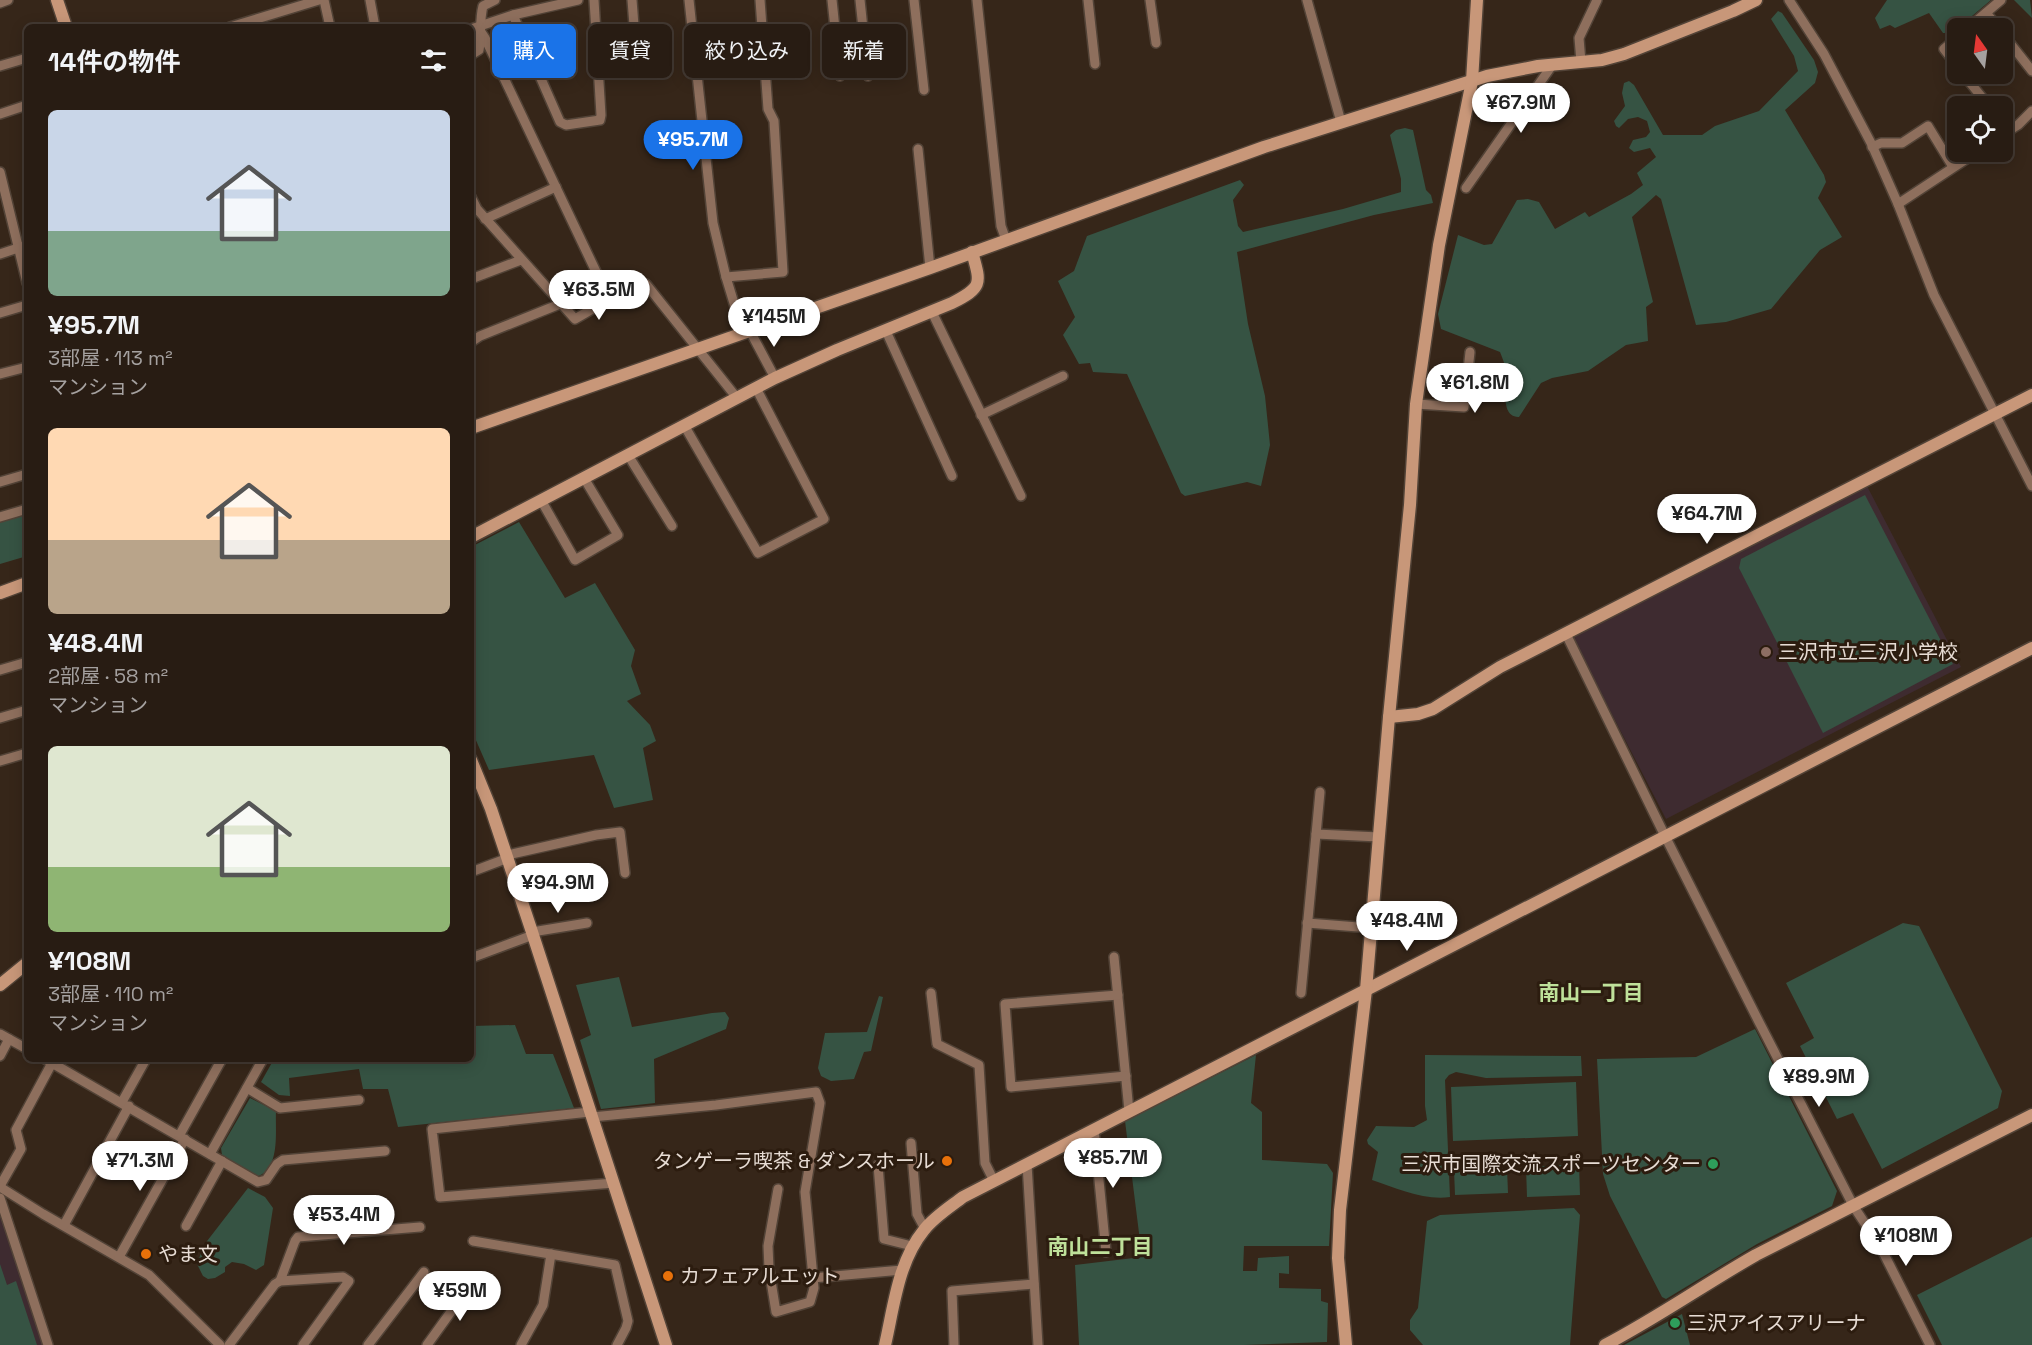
<!DOCTYPE html>
<html lang="ja">
<meta charset="utf-8">
<style>
:root{--surface:#281c13;--page:#342921;--text:#f1f3f6;--muted:#a5a1a0;--line:#443a33;--accent:#1a73e8}
body{margin:0;font-family:"Space Grotesk","Noto Sans JP",sans-serif;background:var(--page);color:var(--text);height:100vh;display:flex;flex-direction:column;font-size:22px;white-space:nowrap}
*{box-sizing:border-box;margin:0}
p{font-size:20px;color:var(--muted)}
.icon{flex:none;width:33px;height:33px;fill:none;stroke:currentColor;stroke-width:2;stroke-linecap:round;stroke-linejoin:round}
.map{position:relative;flex:1;overflow:hidden}
.drawer{position:absolute;left:24px;top:24px;width:450px;height:1038px;display:flex;flex-direction:column;background:var(--surface);border-radius:9px;box-shadow:0 3px 15px #0003,0 0 0 2px var(--line)}
.drawer>*{flex:none}
.top-card{position:absolute;left:492px;top:24px;width:570px;height:54px;display:flex;gap:12px}
.needle{width:39px;rotate:346deg}
.buttons{position:absolute;left:1947px;top:18px;display:grid;gap:12px}
.buttons a{display:grid;place-items:center;width:66px;height:66px;border-radius:9px;background:var(--surface);box-shadow:0 3px 15px #0003,0 0 0 2px var(--line);font-size:30px}
.price{position:absolute;translate:-50% -51px;padding:0 14px;border-radius:21px;background:#fff;color:#222;font-size:20px;line-height:39px;filter:drop-shadow(0 2px 3px #0008)}
.price::after{content:'';position:absolute;left:50%;top:36px;width:18px;height:14px;margin-left:-9px;background:inherit;clip-path:polygon(0 0,100% 0,50% 100%)}
.price.active{background:var(--accent);color:#fff}
ul{padding:0;list-style:none}
li{display:grid;align-content:center;gap:12px;height:318px;padding:0 24px}
li span{display:grid;place-items:center;height:186px;border-radius:9px;color:#555}
li>.icon{margin-inline-start:auto}
span .icon{width:108px;height:108px;fill:#fffc;stroke-width:1}
li b{font-size:26px}
h2{display:flex;justify-content:space-between;align-items:center;height:72px;padding:0 24px;font-size:26px}
.pill{padding:0 21px;border-radius:9px;background:var(--surface);box-shadow:0 3px 15px #0003,0 0 0 2px var(--line);font-size:21px;line-height:54px}
.pill.active{background:var(--accent);color:#fff}
.map>svg:first-child{display:block}
.education{fill:#3e2b30}
.green{fill:#365343}
.lines{fill:none;stroke-linecap:round;stroke-linejoin:round}
.street-casing{stroke:#524337;stroke-width:12}
.secondary-casing{stroke:#524337;stroke-width:15}
.street{stroke:#8e6f5d;stroke-width:9}
.secondary{stroke:#c89779;stroke-width:12}
.education-dot{fill:#8d6e63;stroke:#2c1c0f;stroke-width:2}
.food-dot{fill:#e8710a;stroke:#2c1c0f;stroke-width:2}
.leisure-dot{fill:#2e9e5b;stroke:#2c1c0f;stroke-width:2}
.labels{text-anchor:middle;dominant-baseline:central;stroke-width:6;stroke-linejoin:round;paint-order:stroke}
.poi-label{font-size:20px;fill:#e7dcd4;stroke:#2c1c0f;text-anchor:start}
.neighbourhood-label{font-size:21px;font-weight:bold;fill:#bfe19a;stroke:#2c1c0f}
</style>
<div class="map">
<svg width="2032" height="1345" viewBox="0 0 2032 1345">
<rect width="100%" height="100%" fill="#362619"/>
<g class="education">
<path d="M1867 486 1961 667 1666 819 1572 637Z"/>
<path d="M0 1208 46 1345H0Z"/>
</g>
<g class="green">
<path d="M1887 0H1991L1952 33H1943L1929 13 1895 28 1890 25 1880 29 1875 18Z"/>
<path d="M2014 0H2030L2032 18Z"/>
<path d="M1778 11 1782 13 1814 60 1818 72 1815 83 1785 110 1824 175 1826 182 1818 198 1842 237 1820 250 1771 309 1726 322 1696 325 1661 199 1656 195 1632 217 1653 302 1646 307 1648 341 1626 345 1588 371 1552 378 1541 383 1519 417C1498 418 1508 380 1505 366 1504 362 1502 357 1500 352L1441 329 1438 314 1458 235 1484 245 1492 244 1517 200 1528 199 1539 202 1555 229 1585 212 1589 217 1631 194 1643 185 1637 173 1656 157 1650 148 1634 152 1629 148 1633 140 1646 137 1650 132 1647 121 1638 117 1628 119 1619 128 1616 126 1614 121 1625 106 1622 93 1624 83 1629 81 1634 85 1663 135H1702L1715 126 1759 111 1798 71 1794 56 1771 19Z"/>
<path d="M1405 128 1413 130 1426 190 1431 195 1433 203 1374 215 1237 252 1248 324 1265 396 1270 445 1261 486 1247 482 1185 496 1181 493 1127 374 1093 372 1090 363 1079 364 1063 335 1075 317 1058 281 1074 271 1087 236 1240 180 1244 185 1233 200 1238 226 1243 232 1343 209 1401 192V179L1390 135 1396 130Z"/>
<path d="M1865 495 1953 664 1823 733 1739 568 1741 559Z"/>
<path d="M27 514V556L0 564V522Z"/>
<path d="M519 522 565 598 595 583 635 650 631 666 641 694 627 701 650 725 656 741 643 748 653 800 614 808 594 755 489 770 471 729V547Z"/>
<path d="M1903 923 1919 926 2002 1091 1998 1108 1882 1169 1853 1113 1837 1119 1800 1046 1814 1038 1786 983Z"/>
<path d="M619 977 632 1027 712 1013 725 1012 729 1018 726 1029 654 1059 655 1103 601 1109 580 1040 591 1035 576 985Z"/>
<path d="M879 996 883 997 871 1051 864 1052 854 1079 831 1081 821 1076 818 1068 825 1033 867 1032Z"/>
<path d="M515 1025 526 1054H553L574 1108 398 1127 388 1089H363L359 1069 289 1078 290 1096 279 1095 261 1082 274 1059H471V1026Z"/>
<path d="M1755 1029 1837 1191 1832 1206 1757 1244 1666 1299 1662 1297 1610 1196 1603 1174 1597 1059 1696 1057Z"/>
<path d="M1256 1055 1251 1103 1262 1112V1160L1327 1164 1333 1173 1329 1246H1244L1243 1271H1257L1258 1258 1289 1256V1274L1279 1273V1288L1321 1289V1301L1328 1303 1327 1342 1244 1345H1079L1075 1265 1142 1257 1125 1121Z"/>
<path d="M1425 1055 1581 1056 1582 1076 1486 1078 1456 1072 1449 1075 1445 1080 1450 1197C1425 1201 1396 1188 1372 1180L1378 1152 1368 1144 1367 1140 1376 1126 1414 1127 1427 1120 1425 1106Z"/>
<path d="M1576 1082 1578 1136 1453 1141 1451 1087Z"/>
<path d="M250 1098 276 1111C275 1132 281 1169 256 1177L222 1155 221 1148Z"/>
<path d="M1579 1164 1580 1195 1527 1197 1526 1167Z"/>
<path d="M1507 1168 1508 1193 1455 1195 1454 1170Z"/>
<path d="M248 1188 265 1197 273 1208 264 1265 256 1270 244 1264 232 1262 225 1267V1272L215 1278 208 1279 203 1276 197 1264 204 1245Z"/>
<path d="M1574 1208 1580 1215 1570 1345H1423L1410 1330V1320L1418 1308 1427 1221 1440 1215Z"/>
<path d="M2032 1237V1345H1942L1917 1295Z"/>
<path d="M0 1264 7 1285 16 1281 37 1345H0Z"/>
<path d="M1682 1314 1690 1345H1624Z"/>
</g>
<g class="lines">
<defs>
<g id="street">
<path d="M324 0 330 27"/>
<path d="M370 0 375 27"/>
<path d="M632 0 637 64"/>
<path d="M689 0 713 223 726 277 743 333"/>
<path d="M832 0 840 76"/>
<path d="M860 0 868 76"/>
<path d="M914 0 924 90"/>
<path d="M977 0 1001 226 1006 240"/>
<path d="M1088 0 1095 64"/>
<path d="M1150 0 1156 43"/>
<path d="M1307 0 1341 122"/>
<path d="M1789 0 1824 54 1871 143 1898 204 1934 295 2032 486"/>
<path d="M0 3 8 0"/>
<path d="M1986 13 1999 28"/>
<path d="M513 15 560 122 566 125 600 120 601 115 594 0"/>
<path d="M230 27 319 0"/>
<path d="M1968 28 2001 0"/>
<path d="M471 29 513 15 578 0"/>
<path d="M481 32 485 38 609 299"/>
<path d="M2002 33 2032 71"/>
<path d="M1958 37 1944 49 1958 67"/>
<path d="M471 55 479 50C482 35 479 21 483 6L495 0"/>
<path d="M1581 62 1579 38 1597 0"/>
<path d="M0 66 27 58"/>
<path d="M1963 74 1989 106"/>
<path d="M0 114 27 105"/>
<path d="M2002 135 2018 125 2032 111"/>
<path d="M1872 147 1881 143H1902L1928 126 1953 167"/>
<path d="M918 149 930 268"/>
<path d="M0 172 27 283"/>
<path d="M1466 188 1553 64"/>
<path d="M471 197 477 209 575 319 639 282 646 284 737 398"/>
<path d="M1898 204 1977 152"/>
<path d="M485 219 556 187"/>
<path d="M0 254 27 245"/>
<path d="M726 277 783 272 774 121 768 109 760 0"/>
<path d="M471 279 521 260"/>
<path d="M932 312 1021 496"/>
<path d="M0 313 27 305"/>
<path d="M750 331 775 378"/>
<path d="M886 331 952 476"/>
<path d="M471 342 480 336 560 304"/>
<path d="M0 374 27 367"/>
<path d="M1416 404 1464 407 1470 352"/>
<path d="M981 415 1063 376"/>
<path d="M684 425 758 553 824 519 756 388"/>
<path d="M628 455 672 526"/>
<path d="M0 482 27 474"/>
<path d="M541 500 575 560 618 535 584 478"/>
<path d="M0 517 27 509"/>
<path d="M1566 634 1665 836 1759 1022 1854 1207 1880 1246 1930 1345"/>
<path d="M0 670 27 662"/>
<path d="M0 718 27 710"/>
<path d="M0 761 27 753"/>
<path d="M1316 834 1379 837"/>
<path d="M507 855 596 835 620 832 625 873"/>
<path d="M471 872 508 858"/>
<path d="M1307 923 1371 928"/>
<path d="M532 932 587 923"/>
<path d="M1114 957 1129 1111"/>
<path d="M471 958 533 935"/>
<path d="M931 993 937 1044 979 1065 985 1163 994 1181"/>
<path d="M1301 993 1320 792"/>
<path d="M1118 995 1005 1004 1011 1087 1126 1076"/>
<path d="M0 1034 27 1049"/>
<path d="M0 1056 9 1039"/>
<path d="M45 1059 258 1182 266 1180 277 1164 283 1160 385 1151"/>
<path d="M247 1088 280 1108 359 1100"/>
<path d="M122 1102 146 1059"/>
<path d="M590 1112 432 1129 440 1197 614 1183"/>
<path d="M592 1117 716 1105 816 1092 820 1103 805 1192 814 1288 810 1302 776 1312 769 1269 768 1246 778 1189"/>
<path d="M1094 1129 1106 1252"/>
<path d="M179 1136 222 1059"/>
<path d="M911 1143 917 1214 925 1229"/>
<path d="M210 1154 263 1059"/>
<path d="M1027 1164 1038 1345"/>
<path d="M878 1165 884 1239 912 1246"/>
<path d="M0 1186 21 1149 16 1130 52 1063"/>
<path d="M0 1187 43 1214 149 1275 220 1345"/>
<path d="M0 1198 48 1345"/>
<path d="M64 1225 129 1106"/>
<path d="M186 1226 222 1161"/>
<path d="M473 1241 615 1265 628 1321 626 1328 617 1345"/>
<path d="M119 1257 185 1139"/>
<path d="M812 1278 902 1270"/>
<path d="M280 1281 295 1241 298 1237 420 1227"/>
<path d="M229 1345 275 1284 280 1281 343 1277 349 1281 303 1345"/>
<path d="M368 1345 424 1272"/>
<path d="M427 1345 471 1284"/>
<path d="M521 1345 543 1305 551 1254"/>
<path d="M954 1345 952 1291 1034 1284"/>
</g>
<g id="secondary">
<path d="M57 0 66 27"/>
<path d="M471 428 930 268 1264 147 1487 76 1538 66 1602 60 1624 54 1733 11 1756 0"/>
<path d="M471 537 775 378 837 350 952 303C983 287 981 284 972 252"/>
<path d="M0 593 27 583"/>
<path d="M1389 717 1418 714 1433 709 1500 667 2032 395"/>
<path d="M471 760 491 809 532 932 666 1345"/>
<path d="M0 985 27 963"/>
<path d="M885 1345C894 1306 898 1262 924 1230 934 1217 950 1207 963 1197L2032 648"/>
<path d="M1346 1345 1338 1258 1340 1210 1366 990 1389 717 1410 505 1416 404 1439 245 1472 81 1477 0"/>
<path d="M1605 1345C1657 1318 1705 1284 1756 1255L2032 1115"/>
</g>
</defs>
<use href="#street" class="street-casing"/>
<use href="#secondary" class="secondary-casing"/>
<use href="#street" class="street"/>
<use href="#secondary" class="secondary"/>
</g>
<circle class="education-dot" cx="1766" cy="652" r="6"/>
<g class="food-dot">
<circle cx="947" cy="1161" r="6"/>
<circle cx="146" cy="1254" r="6"/>
<circle cx="668" cy="1276" r="6"/>
</g>
<g class="leisure-dot">
<circle cx="1713" cy="1164" r="6"/>
<circle cx="1675" cy="1323" r="6"/>
</g>
<g class="labels">
<g class="poi-label">
<text x="1778" y="652">三沢市立三沢小学校</text>
<text x="935" y="1161" text-anchor="end">タンゲーラ喫茶 &amp; ダンスホール</text>
<text x="1701" y="1164" text-anchor="end">三沢市国際交流スポーツセンター</text>
<text x="158" y="1254">やま文</text>
<text x="680" y="1276">カフェアルエット</text>
<text x="1687" y="1323">三沢アイスアリーナ</text>
</g>
<g class="neighbourhood-label">
<text x="1591" y="992">南山一丁目</text>
<text x="1100" y="1246">南山二丁目</text>
</g>
</g>
</svg>
<div class="buttons">
<a><svg class="needle" viewBox="-14 -14 28 28"><path d="M0-13l5 13h-10z" fill="#e53935"/><path d="M0 13l5-13h-10z" fill="#a5a1a0"/></svg></a>
<a><svg class="icon" aria-label="locate" viewBox="0 0 24 24"><circle cx="12" cy="12" r="6"/><path d="M12 2v4M12 18v4M2 12h4M18 12h4"/></svg></a>
</div>
<b class="price" style="left:1521px;top:134px">¥67.9M</b>
<b class="price active" style="left:693px;top:171px">¥95.7M</b>
<b class="price" style="left:599px;top:321px">¥63.5M</b>
<b class="price" style="left:774px;top:348px">¥145M</b>
<b class="price" style="left:1475px;top:414px">¥61.8M</b>
<b class="price" style="left:1707px;top:545px">¥64.7M</b>
<b class="price" style="left:558px;top:914px">¥94.9M</b>
<b class="price" style="left:1407px;top:952px">¥48.4M</b>
<b class="price" style="left:1819px;top:1108px">¥89.9M</b>
<b class="price" style="left:1113px;top:1189px">¥85.7M</b>
<b class="price" style="left:140px;top:1192px">¥71.3M</b>
<b class="price" style="left:344px;top:1246px">¥53.4M</b>
<b class="price" style="left:1906px;top:1267px">¥108M</b>
<b class="price" style="left:460px;top:1322px">¥59M</b>
<div class="top-card">
<a class="pill active">購入</a>
<a class="pill">賃貸</a>
<a class="pill">絞り込み</a>
<a class="pill">新着</a>
</div>
<section class="drawer">
<h2>14件の物件<svg class="icon" aria-label="filters" viewBox="0 0 24 24"><path d="M4 7h16M4 17h16"/><circle cx="9" cy="7" r="2"/><circle cx="15" cy="17" r="2"/></svg></h2>
<ul>
<li><span style="background:linear-gradient(#c9d6e8 65%,#7fa58c 0)"><svg class="icon" aria-label="home" viewBox="0 0 24 24"><path d="M3 11l9-7 9 7M6 9v11h12V9"/></svg></span><div><b>¥95.7M</b><p>3部屋 · 113 m²</p><p>マンション</p></div></li>
<li><span style="background:linear-gradient(#ffd9b3 60%,#b9a48a 0)"><svg class="icon" aria-label="home" viewBox="0 0 24 24"><path d="M3 11l9-7 9 7M6 9v11h12V9"/></svg></span><div><b>¥48.4M</b><p>2部屋 · 58 m²</p><p>マンション</p></div></li>
<li><span style="background:linear-gradient(#dfe7d0 65%,#8fb573 0)"><svg class="icon" aria-label="home" viewBox="0 0 24 24"><path d="M3 11l9-7 9 7M6 9v11h12V9"/></svg></span><div><b>¥108M</b><p>3部屋 · 110 m²</p><p>マンション</p></div></li>
</ul>
</section>
</div>
